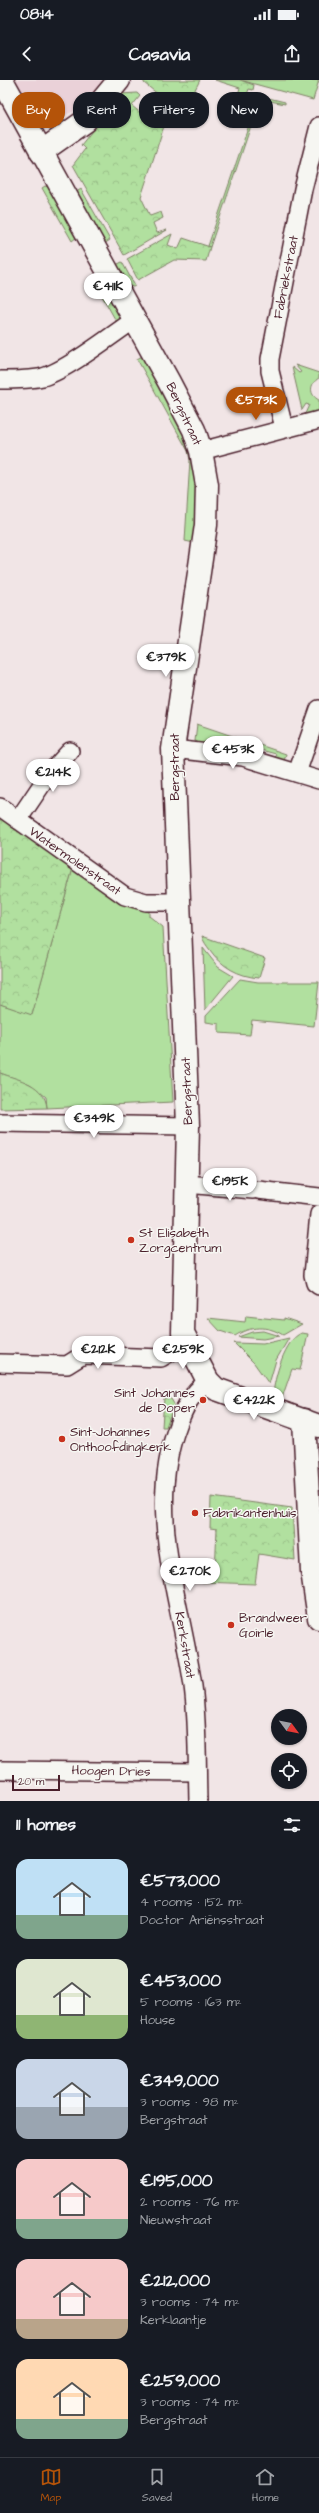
<!DOCTYPE html>
<meta charset="utf-8">
<style>
:root{--surface:#171b24;--page:#242831;--text:#f1f3f6;--muted:#9ea1a6;--line:#363941;--accent:#b45309}
body{margin:0;font-family:"Architects Daughter",sans-serif;background:var(--page);color:var(--text);height:100vh;display:flex;flex-direction:column;font-size:15px;white-space:nowrap}
*{box-sizing:border-box;margin:0}
p{font-size:13px;color:var(--muted)}
.icon{flex:none;width:22px;height:22px;fill:none;stroke:currentColor;stroke-width:2;stroke-linecap:round;stroke-linejoin:round}
.map{position:relative;height:1721px;overflow:hidden}
.drawer{display:flex;flex-direction:column;background:var(--surface);flex:1}
.drawer>*{flex:none}
.guide{position:absolute;left:12px;top:12px;width:295px;height:36px;display:flex;gap:8px}
.needle{width:26px;rotate:122deg}
.tools{position:absolute;left:271px;top:1629px;display:grid;gap:8px}
.tools a{display:grid;place-items:center;width:36px;height:36px;border-radius:50%;background:var(--surface);box-shadow:0 1px 3px #0004;font-size:20px}
.scale{position:absolute;left:12px;bottom:10px;width:48px;box-sizing:border-box;padding-left:4px;border:2px solid #4a1f2b;border-top:0;font-size:11px;line-height:14px;white-space:nowrap;color:#4a1f2b;-webkit-text-stroke:3px #f6f6f2;paint-order:stroke}
.price{position:absolute;translate:-50% -34px;padding:0 9px;border-radius:14px;background:#fff;color:#222;font-size:13px;line-height:26px;filter:drop-shadow(0 1px 2px #0008)}
.price::after{content:'';position:absolute;left:50%;top:24px;width:12px;height:9px;margin-left:-6px;background:inherit;clip-path:polygon(0 0,100% 0,50% 100%)}
.price.current{background:var(--accent);color:#fff}
ul{padding:0;list-style:none}
li{display:flex;align-items:center;gap:12px;height:100px;padding:0 16px}
li span{display:grid;place-items:center;flex:none;width:112px;height:80px;border-radius:12px;color:#555}
li>.icon{margin-inline-start:auto}
span .icon{width:48px;height:48px;fill:#fffc;stroke-width:1}
li b{font-size:17px}
h2{display:flex;justify-content:space-between;align-items:center;height:48px;padding:0 16px;font-size:17px}
.chip{padding:0 14px;border-radius:16px;background:var(--surface);box-shadow:0 1px 3px #0004;font-size:14px;line-height:36px}
.chip.current{background:var(--accent);color:#fff}
.status{display:flex;justify-content:space-between;align-items:center;height:28px;padding:0 20px;background:var(--surface);direction:ltr}
.status svg{height:11px;fill:currentColor}
header{display:flex;justify-content:space-between;align-items:center;height:52px;padding:0 16px;background:var(--surface);font-size:18px;font-weight:700}
.dock{display:flex;justify-content:space-around;align-items:center;height:56px;border-top:1px solid var(--line);background:var(--surface);font-size:11px;color:var(--muted)}
.dock a{display:grid;justify-items:center;gap:2px}
.dock .current{color:var(--accent)}
.map>svg:first-child{display:block}
.built{fill:#ead1d8}
.green{fill:#b1e09f;stroke:#7e8065}
.forest{fill:url(#forest-crowns);stroke:#7e8065}
.lines{fill:none;stroke-linecap:round;stroke-linejoin:round}
.street-casing{stroke:#4a1f2b;stroke-width:20}
.secondary-casing{stroke:#4a1f2b;stroke-width:25}
.street{stroke:#f6f6f2;stroke-width:17}
.secondary{stroke:#f6f6f2;stroke-width:22}
.poi-dot{fill:#c8321e;stroke:#f6f6f2;stroke-width:1.5}
.labels{text-anchor:middle;dominant-baseline:central;stroke-width:3;stroke-linejoin:round;paint-order:stroke}
.street-label{font-size:13px;fill:#4a1f2b;stroke:#f6f6f2}
.poi-label{font-size:13px;fill:#4a1f2b;stroke:#f6f6f2;text-anchor:start}
</style>
<div class="status"><b>08:14</b><svg viewBox="0 0 49 12"><path d="M0 12V9h3v3zM5 12V6h3v6zM10 12V3h3v9zM15 12V0h3v12zM26 1h20v11H26zM47 4h2v5h-2z"/></svg></div>
<header><svg class="icon" aria-label="back" viewBox="0 0 24 24"><path d="M15 5l-7 7 7 7"/></svg>Casavia<svg class="icon" aria-label="share" viewBox="0 0 24 24"><path d="M12 15V3M7 8l5-5 5 5M5 13v7h14v-7"/></svg></header>
<div class="map">
<svg width="319" height="1721" viewBox="0 0 319 1721">
<defs>
<pattern id="forest-crowns" width="20" height="18" patternUnits="userSpaceOnUse"><rect width="20" height="18" fill="#b1e09f"/><path d="M2 6a3 3 0 1 1 6 0M12 15a3 3 0 1 1 6 0" fill="none" stroke="#9ac089"/></pattern>
</defs>
<rect width="100%" height="100%" fill="#f1e5e6"/>
<filter id="ink" filterUnits="userSpaceOnUse"><feTurbulence type="fractalNoise" baseFrequency=".025" numOctaves="2"/><feDisplacementMap in="SourceGraphic" scale="8" xChannelSelector="R" yChannelSelector="G"/><feConvolveMatrix kernelMatrix="1 2 1 2 8 2 1 2 1" color-interpolation-filters="sRGB"/></filter>
<g filter="url(#ink)">
<path class="built" d="M11 0H104L80 29 57 38 31 35Z"/>
<g class="green">
<path d="M240 0H319L313 20Z"/>
<path d="M252 14 285 22V24L260 19 210 167 208 166 252 36 245 34Z"/>
<path d="M45 106 51 108 77 157 72 161 42 108Z"/>
<path d="M81 109 110 160 104 164 75 113Z"/>
<path d="M122 182 135 206 133 207 126 205 116 185Z"/>
<path d="M99 195 131 253 125 257 92 198Z"/>
<path d="M144 275C166 315 192 355 196 401 198 422 196 442 194 463L185 461 190 380 188 371 137 279Z"/>
<path d="M295 285 319 293V298C309 304 309 315 319 320V334L304 336 309 325 306 324 302 330 292 287 299 293 301 292Z"/>
<path d="M197 644 247 661 246 666 205 661 204 665 195 661Z"/>
<path d="M251 662 286 674 284 681 275 679 276 674 249 667Z"/>
<path d="M73 788 116 819 149 831V836L163 847 173 1022 47 1028 46 1017 30 1004 0 993V924L32 934Z"/>
<path d="M203 868 218 887 233 896 205 930Z"/>
<path d="M240 899 258 902H319L314 946 252 940 250 955 219 953V944L206 942V936Z"/>
<path d="M246 1236 284 1240V1238L302 1244 283 1255C267 1245 250 1246 235 1256L220 1251 208 1238 245 1242Z"/>
<path d="M263 1251 279 1256 263 1259 238 1257 252 1252Z"/>
<path d="M302 1253 308 1254 300 1290 292 1289 282 1318 273 1315C274 1299 285 1258 302 1253Z"/>
<path d="M289 1258 276 1280 269 1304 254 1283 234 1263 263 1264Z"/>
</g>
<g class="forest">
<path d="M144 0H200L185 29 170 24 144 3Z"/>
<path d="M215 0H240L254 5 253 10 249 9 244 22 236 20 240 8Z"/>
<path d="M137 13 140 16 132 26 156 45 163 36 179 42 177 44 166 40 141 117 150 136 161 132 163 138 153 143 157 153 167 150 124 175 73 85 85 69 81 65 121 14Z"/>
<path d="M172 154 168 165 178 169 183 158 210 167 206 181 174 180 138 200 127 179Z"/>
<path d="M0 737 73 788 32 935 0 924Z"/>
<path d="M202 856 265 878 259 898C238 896 222 887 210 870 207 866 203 861 202 856Z"/>
<path d="M0 993C19 1000 45 1004 47 1028L0 1029Z"/>
<path d="M164 1318 171 1319 174 1324 166 1347H162Z"/>
<path d="M211 1417 292 1428 295 1480 259 1474 255 1504 202 1502V1495H207L210 1491H215L217 1449 210 1448Z"/>
</g>
<g class="lines">
<defs>
<g id="street">
<path d="M0 300C15 300 29 300 43 297 67 290 112 255 134 240"/>
<path d="M284 348 270 291V279L303 109 319 46"/>
<path d="M201 371 319 340"/>
<path d="M173 669 243 677 319 700"/>
<path d="M297 693 319 629"/>
<path d="M0 727 125 816 146 822H179"/>
<path d="M18 740 49 694 70 671"/>
<path d="M0 1043 188 1046"/>
<path d="M187 1104 253 1110"/>
<path d="M258 1110 319 1117"/>
<path d="M319 1134 313 1195 315 1203 319 1206"/>
<path d="M0 1283 67 1285 83 1275 161 1278 187 1262"/>
<path d="M0 1690 197 1692"/>
<path d="M198 1721C197 1683 198 1644 193 1606 181 1521 145 1430 178 1345 185 1326 191 1314 208 1301"/>
</g>
<g id="secondary">
<path d="M2 0 169 302 194 350 201 371 207 405 206 445 173 669 188 1046 183 1253 208 1301 216 1309 319 1346"/>
<path d="M41 72 85 41 119 0"/>
<path d="M304 1340 312 1491 319 1538"/>
</g>
</defs>
<use href="#street" class="street-casing"/>
<use href="#secondary" class="secondary-casing"/>
<use href="#street" class="street"/>
<use href="#secondary" class="secondary"/>
</g>
</g>
<g class="poi-dot">
<circle cx="131" cy="1160" r="4"/>
<circle cx="203" cy="1320" r="4"/>
<circle cx="62" cy="1359" r="4"/>
<circle cx="195" cy="1433" r="4"/>
<circle cx="231" cy="1545" r="4"/>
</g>
<g class="labels">
<g class="street-label">
<text transform="translate(286 197) rotate(-79)">Fabriekstraat</text>
<text transform="translate(184 334) rotate(65)">Bergstraat</text>
<text transform="translate(175 687) rotate(-90)">Bergstraat</text>
<text transform="translate(75 781) rotate(35)">Watermolenstraat</text>
<text transform="translate(187 1011) rotate(-92)">Bergstraat</text>
<text transform="translate(185 1565) rotate(80)">Kerkstraat</text>
<text transform="translate(111 1691) rotate(1)">Hoogen Dries</text>
</g>
<g class="poi-label">
<text x="139" y="1153">St Elisabeth<tspan x="139" dy="15">Zorgcentrum</tspan></text>
<text x="195" y="1313" text-anchor="end">Sint Johannes<tspan x="195" dy="15">de Doper</tspan></text>
<text x="70" y="1352">Sint-Johannes<tspan x="70" dy="15">Onthoofdingkerk</tspan></text>
<text x="203" y="1433">Fabrikantenhuis</text>
<text x="239" y="1538">Brandweer<tspan x="239" dy="15">Goirle</tspan></text>
</g>
</g>
</svg>
<div class="tools">
<a><svg class="needle" viewBox="-14 -14 28 28"><path d="M0-13l5 13h-10z" fill="#e53935"/><path d="M0 13l5-13h-10z" fill="#9ea1a6"/></svg></a>
<a><svg class="icon" aria-label="locate" viewBox="0 0 24 24"><circle cx="12" cy="12" r="6"/><path d="M12 2v4M12 18v4M2 12h4M18 12h4"/></svg></a>
</div>
<div class="scale">20 m</div>
<b class="price" style="left:108px;top:227px">€411K</b>
<b class="price current" style="left:256px;top:341px">€573K</b>
<b class="price" style="left:166px;top:598px">€379K</b>
<b class="price" style="left:233px;top:690px">€453K</b>
<b class="price" style="left:53px;top:713px">€214K</b>
<b class="price" style="left:94px;top:1059px">€349K</b>
<b class="price" style="left:230px;top:1122px">€195K</b>
<b class="price" style="left:98px;top:1290px">€212K</b>
<b class="price" style="left:183px;top:1290px">€259K</b>
<b class="price" style="left:254px;top:1341px">€422K</b>
<b class="price" style="left:190px;top:1512px">€270K</b>
<div class="guide">
<a class="chip current">Buy</a>
<a class="chip">Rent</a>
<a class="chip">Filters</a>
<a class="chip">New</a>
</div>
</div>
<section class="drawer">
<h2>11 homes<svg class="icon" aria-label="filters" viewBox="0 0 24 24"><path d="M4 7h16M4 17h16"/><circle cx="9" cy="7" r="2"/><circle cx="15" cy="17" r="2"/></svg></h2>
<ul>
<li><span style="background:linear-gradient(#bfe0f5 70%,#7fa58c 0)"><svg class="icon" aria-label="home" viewBox="0 0 24 24"><path d="M3 11l9-7 9 7M6 9v11h12V9"/></svg></span><div><b>€573,000</b><p>4 rooms · 152 m²</p><p>Doctor Ariënsstraat</p></div></li>
<li><span style="background:linear-gradient(#dfe7d0 70%,#8fb573 0)"><svg class="icon" aria-label="home" viewBox="0 0 24 24"><path d="M3 11l9-7 9 7M6 9v11h12V9"/></svg></span><div><b>€453,000</b><p>5 rooms · 163 m²</p><p>House</p></div></li>
<li><span style="background:linear-gradient(#c9d6e8 60%,#9aa5b1 0)"><svg class="icon" aria-label="home" viewBox="0 0 24 24"><path d="M3 11l9-7 9 7M6 9v11h12V9"/></svg></span><div><b>€349,000</b><p>3 rooms · 98 m²</p><p>Bergstraat</p></div></li>
<li><span style="background:linear-gradient(#f6c9c9 75%,#7fa58c 0)"><svg class="icon" aria-label="home" viewBox="0 0 24 24"><path d="M3 11l9-7 9 7M6 9v11h12V9"/></svg></span><div><b>€195,000</b><p>2 rooms · 76 m²</p><p>Nieuwstraat</p></div></li>
<li><span style="background:linear-gradient(#f6c9c9 75%,#b9a48a 0)"><svg class="icon" aria-label="home" viewBox="0 0 24 24"><path d="M3 11l9-7 9 7M6 9v11h12V9"/></svg></span><div><b>€212,000</b><p>3 rooms · 74 m²</p><p>Kerklaantje</p></div></li>
<li><span style="background:linear-gradient(#ffd9b3 75%,#7fa58c 0)"><svg class="icon" aria-label="home" viewBox="0 0 24 24"><path d="M3 11l9-7 9 7M6 9v11h12V9"/></svg></span><div><b>€259,000</b><p>3 rooms · 74 m²</p><p>Bergstraat</p></div></li>
</ul>
</section>
<nav class="dock">
<a class="current"><svg class="icon" aria-label="map" viewBox="0 0 24 24"><path d="M3 6l6-2 6 2 6-2v14l-6 2-6-2-6 2zM9 4v14M15 6v14"/></svg>Map</a>
<a><svg class="icon" aria-label="saved" viewBox="0 0 24 24"><path d="M7 4h10v16l-5-4-5 4z"/></svg>Saved</a>
<a><svg class="icon" aria-label="home" viewBox="0 0 24 24"><path d="M3 11l9-7 9 7M6 9v11h12V9"/></svg>Home</a>
</nav>
